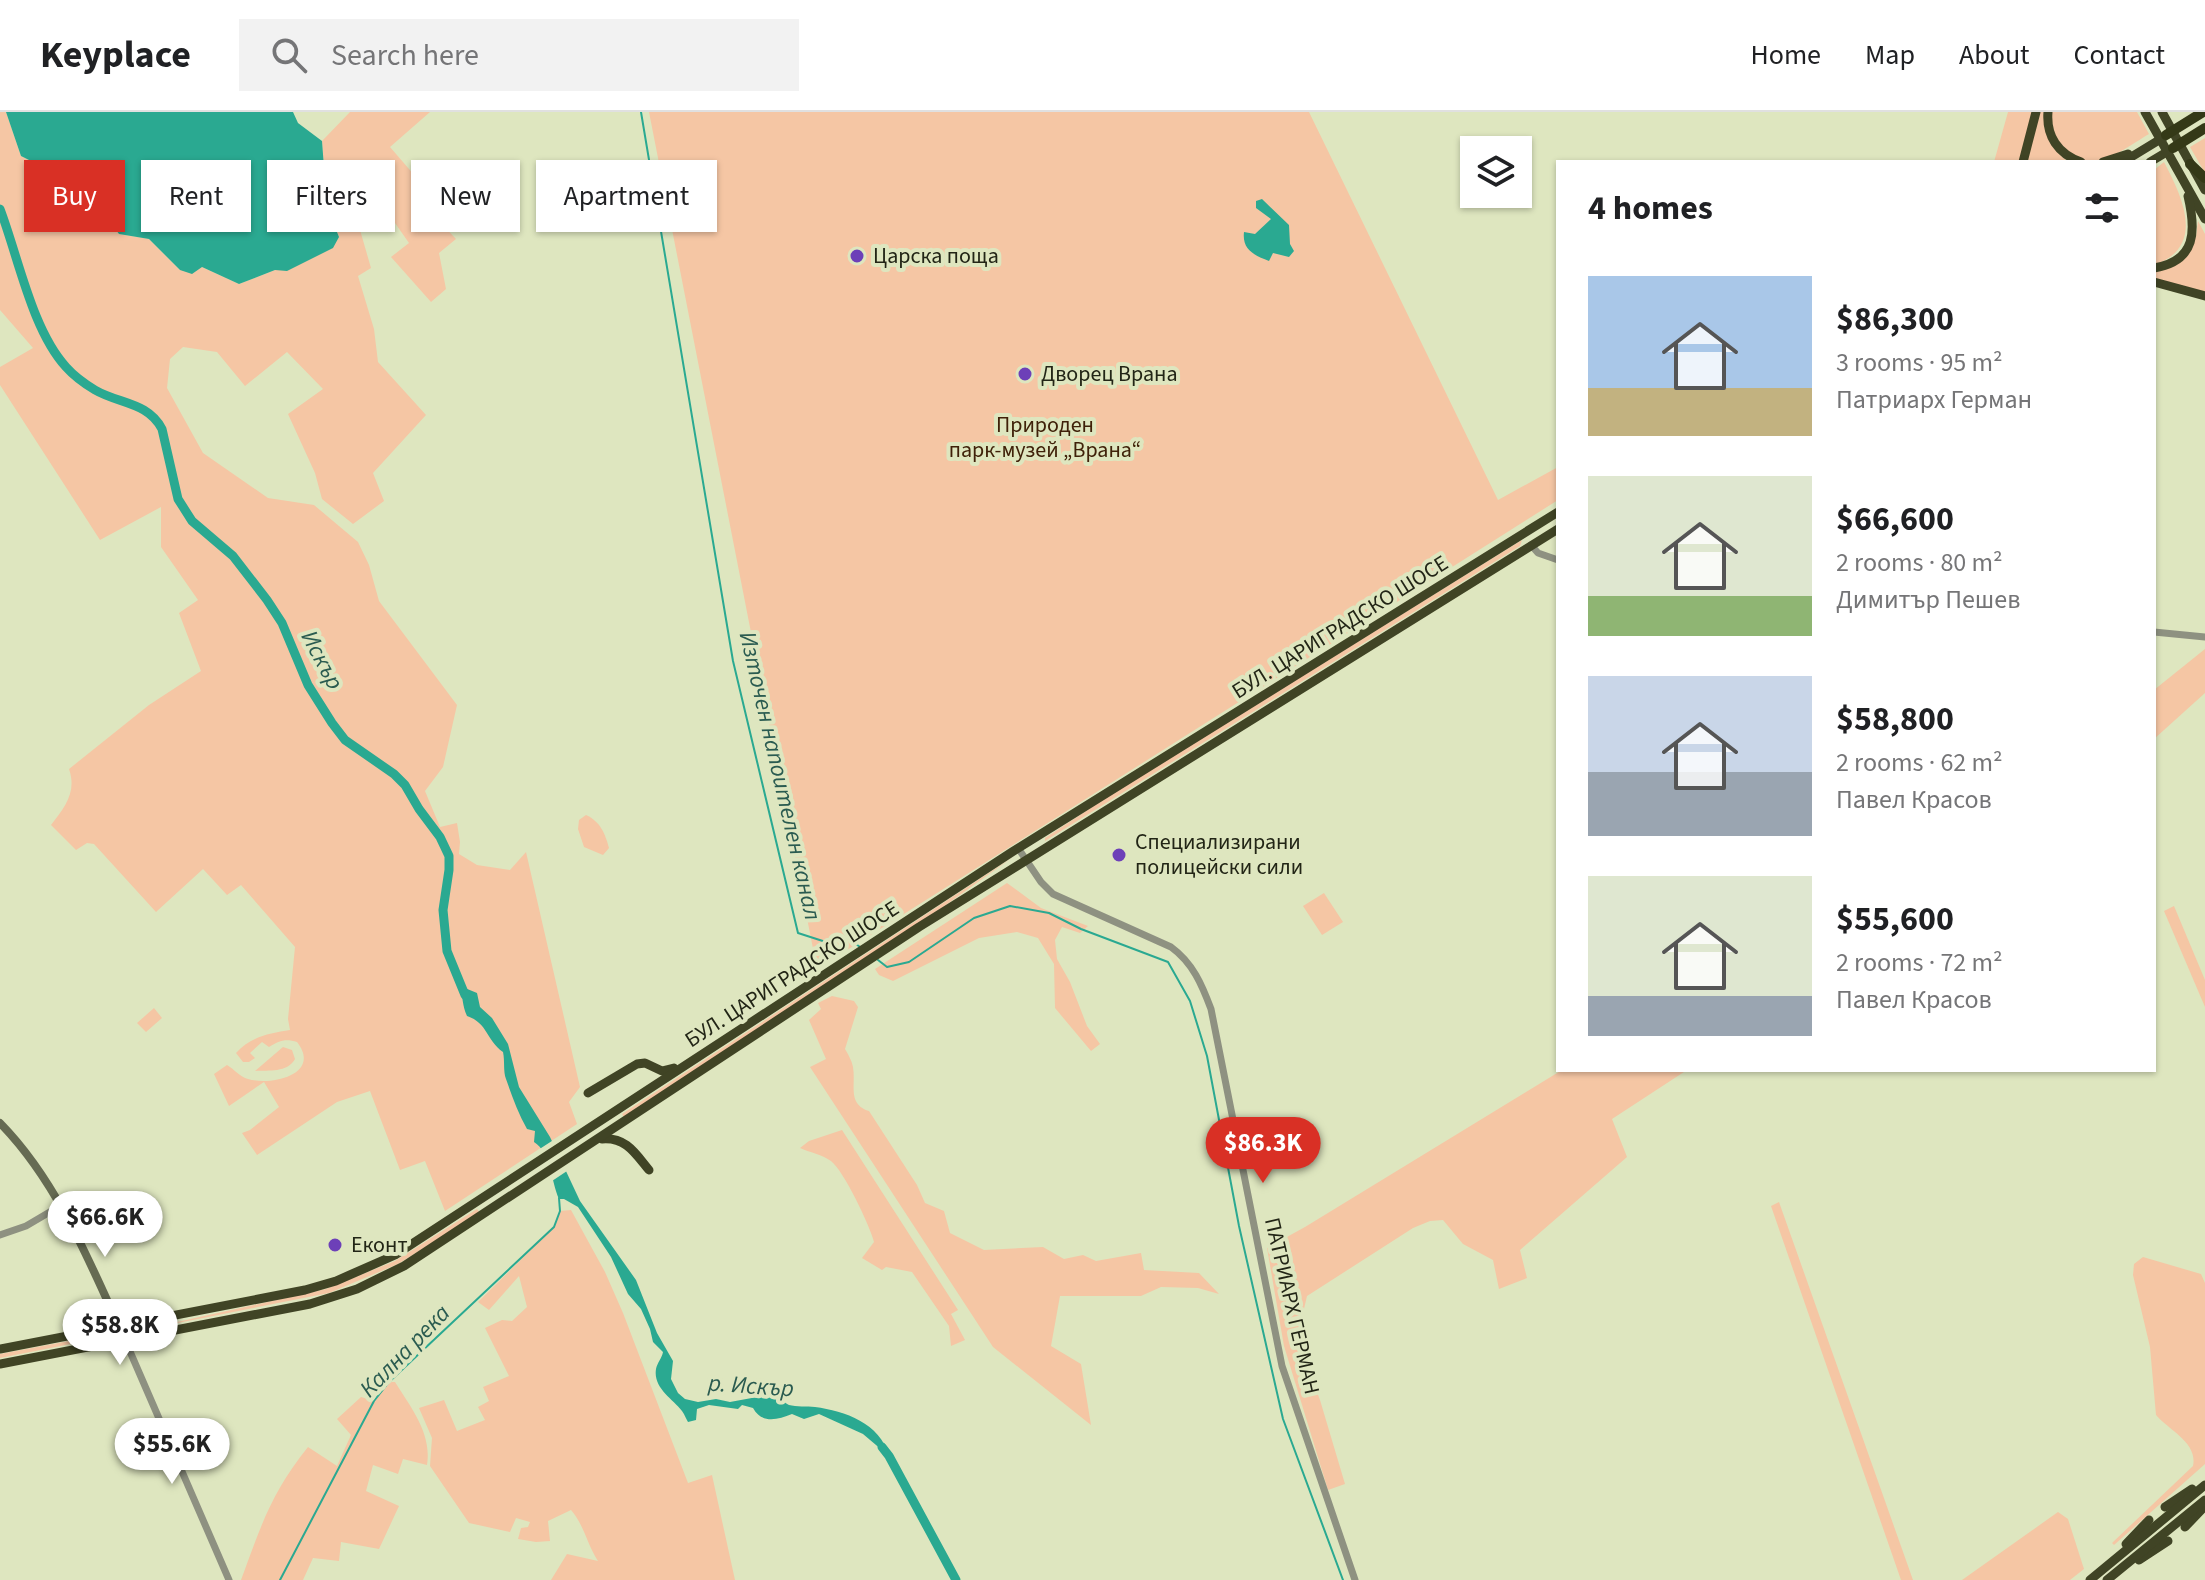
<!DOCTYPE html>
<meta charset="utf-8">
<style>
:root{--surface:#fff;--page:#f2f2f2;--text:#202124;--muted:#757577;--line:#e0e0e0;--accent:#d93025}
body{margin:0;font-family:"Source Sans 3",sans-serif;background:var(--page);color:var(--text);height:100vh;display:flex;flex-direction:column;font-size:30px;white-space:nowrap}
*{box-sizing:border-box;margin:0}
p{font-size:26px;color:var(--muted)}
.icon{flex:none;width:44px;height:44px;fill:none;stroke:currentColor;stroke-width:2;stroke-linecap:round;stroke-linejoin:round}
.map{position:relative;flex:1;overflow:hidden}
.side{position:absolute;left:1556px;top:48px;width:600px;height:912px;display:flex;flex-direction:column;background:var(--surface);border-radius:0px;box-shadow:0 2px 6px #0004}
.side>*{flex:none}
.banner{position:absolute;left:24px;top:48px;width:760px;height:72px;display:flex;gap:16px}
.buttons{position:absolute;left:1460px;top:24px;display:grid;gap:16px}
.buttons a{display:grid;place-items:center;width:72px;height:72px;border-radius:0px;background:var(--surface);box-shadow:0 2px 6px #0004;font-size:40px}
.price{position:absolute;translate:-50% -68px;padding:0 18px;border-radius:28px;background:#fff;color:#222;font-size:26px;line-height:52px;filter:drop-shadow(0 2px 4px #0008)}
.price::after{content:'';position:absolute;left:50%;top:48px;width:24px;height:18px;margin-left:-12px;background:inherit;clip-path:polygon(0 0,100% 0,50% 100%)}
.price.active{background:var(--accent);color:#fff}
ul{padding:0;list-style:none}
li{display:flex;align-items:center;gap:24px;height:200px;padding:0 32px}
li span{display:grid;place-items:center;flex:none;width:224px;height:160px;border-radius:0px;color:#555}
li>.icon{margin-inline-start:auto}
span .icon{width:96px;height:96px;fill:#fffc;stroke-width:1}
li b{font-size:34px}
h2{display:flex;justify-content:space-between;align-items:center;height:96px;padding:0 32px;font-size:34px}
.tag{padding:0 28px;border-radius:0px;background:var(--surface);box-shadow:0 2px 6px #0004;font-size:28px;line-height:72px}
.tag.active{background:var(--accent);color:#fff}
header{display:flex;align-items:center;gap:48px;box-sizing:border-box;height:112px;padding:0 40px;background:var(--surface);border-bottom:2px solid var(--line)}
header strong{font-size:38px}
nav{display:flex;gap:44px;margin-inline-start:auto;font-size:28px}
.search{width:560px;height:72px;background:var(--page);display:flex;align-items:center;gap:20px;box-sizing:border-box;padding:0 28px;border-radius:0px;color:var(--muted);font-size:30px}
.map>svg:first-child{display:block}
.green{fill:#f5c6a4}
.water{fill:#2aa991}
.pier{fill:#dee6bf}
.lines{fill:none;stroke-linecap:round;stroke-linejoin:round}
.stream{stroke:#2aa991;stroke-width:2}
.river{stroke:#2aa991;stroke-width:9}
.tertiary{stroke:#8e9181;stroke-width:7}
.secondary{stroke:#666b53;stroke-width:8}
.trunk{stroke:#404425;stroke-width:9}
.motorway{stroke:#343917;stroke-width:10}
.poi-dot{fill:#6d40b8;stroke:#dee6bf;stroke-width:3}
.labels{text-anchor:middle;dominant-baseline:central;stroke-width:8;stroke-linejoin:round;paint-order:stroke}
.poi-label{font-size:22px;fill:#222516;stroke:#dee6bf;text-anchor:start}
.park-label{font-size:22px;fill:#3f2109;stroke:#dee6bf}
.street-label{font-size:22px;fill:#222516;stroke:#dee6bf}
.water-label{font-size:24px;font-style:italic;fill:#2a5b50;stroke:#dee6bf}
</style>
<header>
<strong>Keyplace</strong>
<div class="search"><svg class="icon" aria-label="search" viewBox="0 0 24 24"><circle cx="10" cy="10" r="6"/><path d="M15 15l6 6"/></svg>Search here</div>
<nav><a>Home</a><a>Map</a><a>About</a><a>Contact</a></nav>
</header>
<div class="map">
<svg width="2205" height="1468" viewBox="0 0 2205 1468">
<rect width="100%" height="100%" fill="#dee6bf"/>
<g class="green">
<path d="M0 0H6L21 44 41 54 47 67 76 88 86 101 109 109 119 122 149 127 180 158 202 155 239 172 275 158 339 125 327 95 322 29 350 0H430L390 35 447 101 438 108 456 127 439 141 446 177 431 190 391 145 409 131 395 111 389 96 356 104 371 156 358 164 374 217 378 250 426 303 373 361 384 389 353 412 322 387 315 361 288 302 323 277 287 240 245 274 217 240 183 235 170 247 167 276 203 341 268 386 314 393 358 430 369 453 379 489 457 593 443 655 425 679 440 715 457 711 460 730 459 742 477 753 510 758 526 740 580 975 569 990 577 1012 445 1099 425 1049 400 1058 370 979 337 990 257 1043 242 1021 250 1018 279 995 264 970 229 994 214 962 227 953C234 957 240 965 248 967 272 974 322 962 297 930 285 926 279 929 269 935L262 930 250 941 255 946 249 950H243L236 941C250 925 270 921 290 918L288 907 295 835 241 773 227 783 203 757 156 800 94 732 87 731 76 738 51 713C65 695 77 680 69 657L149 593 201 559 179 501 198 488 161 435V395L100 428 0 273V255L33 236 0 198Z"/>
<path d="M649 0H1309L1498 388 1558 355V388L817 857Z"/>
<path d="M2008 0H2033L2019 50H1994Z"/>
<path d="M2039 0H2044C2043 22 2051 38 2069 50H2026Z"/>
<path d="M2051 0H2137L2149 22C2127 35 2092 64 2068 39 2053 24 2053 21 2051 0Z"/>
<path d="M2205 26V61L2190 35Z"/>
<path d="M2164 50C2184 88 2205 135 2154 153V58Z"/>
<path d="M2198 109 2205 122V181L2154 166V159H2160L2196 125Z"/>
<path d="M1522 428 1520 434 1045 729V726L1115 680Z"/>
<path d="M2205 537V581L2154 627V578Z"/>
<path d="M586 703C601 710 605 722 609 736L603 743 584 735 578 717 579 708Z"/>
<path d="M1013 745 943 795 624 1005 622 1002Z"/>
<path d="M1007 771 1041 796 1088 814 1080 821 1062 815 1055 828 1057 847 1070 870 1087 914 1100 932 1091 939 1055 896 1054 852 1038 826 1017 820 979 826 893 869 879 863 875 857Z"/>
<path d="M1324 781 1343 810 1322 823 1303 794Z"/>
<path d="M2174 794 2205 868V895L2164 799Z"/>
<path d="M832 884 854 889 858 895 845 937C848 942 852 949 853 955 856 973 847 992 869 999L917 1073 925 1091 944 1099 950 1121 984 1138 1043 1135 1064 1147 1083 1143 1096 1149 1141 1141 1144 1158 1199 1161 1219 1182 1198 1176 1161 1175 1141 1184H1060L1051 1234 1081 1252 1091 1313 993 1235 810 955 826 947 809 908 821 897 818 891Z"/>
<path d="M154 896 162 906 146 920 137 911Z"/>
<path d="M283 935 292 938 295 947C287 961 269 958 255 959Z"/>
<path d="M1562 958H1687L1612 1007 1627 1045 1520 1138 1527 1166 1499 1177 1493 1148 1463 1132 1443 1108 1430 1109 1413 1116 1307 1184 1297 1227 1320 1288 1345 1372 1328 1378 1284 1234 1267 1136 1305 1115Z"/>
<path d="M842 1018 958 1198 951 1202 965 1228 951 1234 949 1214 912 1160 886 1155 882 1158 862 1146 874 1130C870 1114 844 1059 831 1049 823 1043 809 1040 800 1036L809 1029Z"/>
<path d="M1779 1090 1913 1468H1901L1771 1094Z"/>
<path d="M477 1097 480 1101 398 1152 329 1181 132 1220 326 1177 395 1149Z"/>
<path d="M571 1098 605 1160 623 1201 688 1371 712 1363 735 1468H551L567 1442 598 1449C587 1432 584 1413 571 1398L548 1409 550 1429 536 1430 518 1427 521 1416 528 1415 530 1410 516 1406 510 1420 469 1411 430 1354 432 1326 419 1296 444 1288 457 1319 485 1308 478 1295 489 1289 483 1275 509 1264 485 1216 502 1208 512 1209 527 1195 519 1164 489 1198 478 1190 554 1115 560 1099Z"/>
<path d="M2143 1145 2201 1162 2205 1171V1352L2114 1433 2112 1431 2193 1354C2198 1331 2170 1319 2156 1303L2150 1235 2133 1163 2134 1152Z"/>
<path d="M106 1222V1225L0 1246V1242Z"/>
<path d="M389 1270H395C412 1297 432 1322 427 1353L403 1347 398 1362 373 1353 366 1379 399 1394 379 1437 341 1430 339 1449 313 1446 303 1468H241C261 1414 271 1381 308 1335L337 1354 351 1323 337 1307 361 1285 374 1289Z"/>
<path d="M2058 1400 2068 1407 2084 1457 2070 1468H1962Z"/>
</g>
<g class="water">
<path d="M6 0H293L298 11 322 29 327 95 339 125 333 136 287 159 275 158 239 172 202 155 192 162 180 158 149 127 119 122 109 109 86 101 76 88 47 67 41 54 21 44Z"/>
<path d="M1262 87 1289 113 1290 132 1294 139 1289 145 1273 141 1269 149C1253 143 1242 137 1244 120L1255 122 1271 107 1256 96V89Z"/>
<path d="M460 874 477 881 480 895 492 906 508 932 519 975 550 1025 580 1089 636 1168 657 1221 673 1249 671 1267 678 1281 685 1287 698 1290 716 1287 730 1290 774 1282C779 1285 784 1291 789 1293 796 1295 807 1294 815 1295 845 1299 880 1311 889 1344L863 1322 819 1302 804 1307 792 1302C777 1308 762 1312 753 1296L742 1293 738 1297 709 1293 697 1297 696 1308 688 1310C686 1307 685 1303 682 1299 672 1286 653 1276 656 1257 657 1251 662 1246 663 1240L653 1230 650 1217 641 1197 628 1182 611 1145 578 1095 564 1087H559C551 1069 551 1041 534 1030L535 1019 527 1017C518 1001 512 984 506 967 503 959 505 949 503 940 486 928 488 911 467 904 462 893 463 885 460 874Z"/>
</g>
<path class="pier" d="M555 1027 570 1057 549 1071 545 1050 538 1038Z"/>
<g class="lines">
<g class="stream">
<path d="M641 0 733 549 798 821 829 831 848 826 860 835"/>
<path d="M878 848 887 855 909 850 974 806 1010 794 1049 801 1081 817 1168 850 1190 889 1207 944 1239 1114 1283 1307 1343 1468"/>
<path d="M280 1468 374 1289 389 1270 554 1115 560 1099 559 1086"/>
</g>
<g class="river">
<path d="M0 97C18 144 32 218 66 255 74 264 85 272 95 278 119 292 148 290 162 317L178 387 192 409 233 444 267 488 282 511 308 573 332 611 345 628 394 662 405 673 419 697 440 725 449 744V758L443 798 447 839 465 883"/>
<path d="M882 1335 889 1344 956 1468"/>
</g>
<g class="tertiary">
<path d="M1531 433 1538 441 1558 448"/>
<path d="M2154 520 2205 525"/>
<path d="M1018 736 1041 770 1053 782 1171 835C1193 851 1202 873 1211 897L1282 1254 1355 1468"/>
<path d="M0 1123 26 1114 60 1094"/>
<path d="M125 1228 229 1468"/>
</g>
<path class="secondary" d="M0 1011C58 1070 91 1153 125 1228"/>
<g class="trunk">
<path d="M2048 0C2046 24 2058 42 2081 50"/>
<path d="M2145 0 2205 107"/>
<path d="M2162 0 2205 78"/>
<path d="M2023 50 2036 0"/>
<path d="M2103 50 2128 42"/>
<path d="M2123 50 2164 25"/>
<path d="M2150 50 2170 38"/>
<path d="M2154 156C2197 149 2196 118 2188 84"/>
<path d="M2154 170 2205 184"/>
<path d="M588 981 637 952 645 951 662 959 674 956"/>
<path d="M602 1027C626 1025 635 1041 649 1058"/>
<path d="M0 1237 305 1178 336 1169 395 1143 1012 740 1558 400"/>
<path d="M0 1252 310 1192 357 1177 404 1154 919 815 1558 417"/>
<path d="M2165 1395 2192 1377"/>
<path d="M2185 1415 2202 1397"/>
<path d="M2126 1432 2149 1408"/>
<path d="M2139 1448 2168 1429"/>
<path d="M2090 1468 2205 1373"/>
<path d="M2107 1468 2205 1388"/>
</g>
<g class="motorway">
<path d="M2166 23 2203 0"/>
<path d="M2173 36 2205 16"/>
<path d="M2190 52 2205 66"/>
</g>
</g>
<g class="poi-dot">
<circle cx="857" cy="144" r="8"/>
<circle cx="1025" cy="262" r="8"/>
<circle cx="1119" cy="743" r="8"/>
<circle cx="335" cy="1133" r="8"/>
</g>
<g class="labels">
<g class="poi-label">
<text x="873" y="144">Царска поща</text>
<text x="1041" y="262">Дворец Врана</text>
<text x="1135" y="730">Специализирани<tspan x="1135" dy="25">полицейски сили</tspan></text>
<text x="351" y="1133">Еконт</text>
</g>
<g class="park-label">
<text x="1045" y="313">Природен<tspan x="1045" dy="25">парк-музей „Врана“</tspan></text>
</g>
<g class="street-label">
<text transform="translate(1340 515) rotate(-32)">БУЛ. ЦАРИГРАДСКО ШОСЕ</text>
<text transform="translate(792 862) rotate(-33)">БУЛ. ЦАРИГРАДСКО ШОСЕ</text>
<text transform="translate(1292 1194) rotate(77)">ПАТРИАРХ ГЕРМАН</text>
</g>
<g class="water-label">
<text transform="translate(322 548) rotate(62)">Искър</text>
<text transform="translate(780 664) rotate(77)">Източен напоителен канал</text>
<text transform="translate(405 1239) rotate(-46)">Кална река</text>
<text transform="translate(751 1274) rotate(4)">р. Искър</text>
</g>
</g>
</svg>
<div class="buttons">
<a><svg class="icon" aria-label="layers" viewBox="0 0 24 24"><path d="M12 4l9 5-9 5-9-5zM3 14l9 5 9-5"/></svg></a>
</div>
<b class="price active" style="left:1263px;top:1073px">$86.3K</b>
<b class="price" style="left:105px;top:1147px">$66.6K</b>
<b class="price" style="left:120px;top:1255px">$58.8K</b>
<b class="price" style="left:172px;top:1374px">$55.6K</b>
<div class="banner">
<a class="tag active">Buy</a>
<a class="tag">Rent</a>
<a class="tag">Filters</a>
<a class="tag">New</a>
<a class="tag">Apartment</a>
</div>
<section class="side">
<h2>4 homes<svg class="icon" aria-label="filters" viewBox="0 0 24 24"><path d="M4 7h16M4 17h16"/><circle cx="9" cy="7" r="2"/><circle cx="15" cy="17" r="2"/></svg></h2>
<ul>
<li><span style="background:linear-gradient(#a9c7e8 70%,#c2b280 0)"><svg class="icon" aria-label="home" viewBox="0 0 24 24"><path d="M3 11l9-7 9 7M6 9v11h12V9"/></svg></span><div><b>$86,300</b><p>3 rooms · 95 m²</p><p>Патриарх Герман</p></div></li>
<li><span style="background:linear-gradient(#dfe7d0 75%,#8fb573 0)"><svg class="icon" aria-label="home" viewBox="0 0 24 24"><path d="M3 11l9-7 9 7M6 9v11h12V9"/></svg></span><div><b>$66,600</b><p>2 rooms · 80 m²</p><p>Димитър Пешев</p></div></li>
<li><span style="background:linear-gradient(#c9d6e8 60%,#9aa5b1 0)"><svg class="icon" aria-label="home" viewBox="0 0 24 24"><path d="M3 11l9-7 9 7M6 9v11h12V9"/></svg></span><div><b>$58,800</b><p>2 rooms · 62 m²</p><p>Павел Красов</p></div></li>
<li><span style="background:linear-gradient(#dfe7d0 75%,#9aa5b1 0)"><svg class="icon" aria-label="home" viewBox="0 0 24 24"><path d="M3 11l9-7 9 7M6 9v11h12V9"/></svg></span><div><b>$55,600</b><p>2 rooms · 72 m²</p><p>Павел Красов</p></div></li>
</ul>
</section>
</div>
